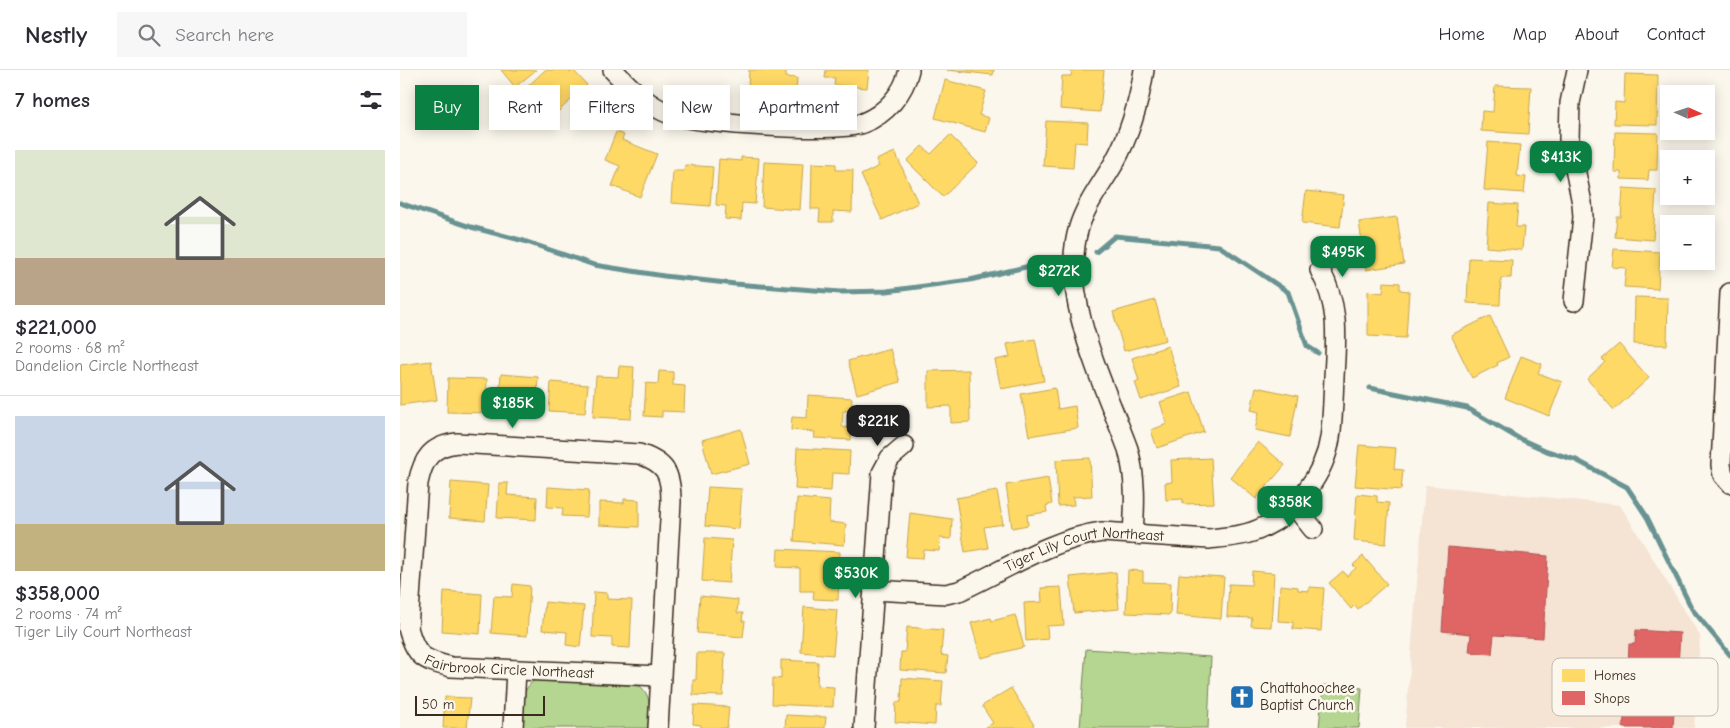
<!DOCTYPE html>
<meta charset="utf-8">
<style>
:root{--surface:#fff;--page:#f7f7f7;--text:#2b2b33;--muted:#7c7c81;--line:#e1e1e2;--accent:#0b8043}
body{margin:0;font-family:"Comic Neue",sans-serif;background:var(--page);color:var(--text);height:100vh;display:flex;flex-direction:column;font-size:19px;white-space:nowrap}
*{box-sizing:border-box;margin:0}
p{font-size:16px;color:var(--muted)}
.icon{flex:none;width:28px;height:28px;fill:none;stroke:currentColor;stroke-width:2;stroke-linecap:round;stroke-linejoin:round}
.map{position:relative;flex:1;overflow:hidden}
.side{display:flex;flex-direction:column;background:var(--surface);width:400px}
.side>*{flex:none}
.hud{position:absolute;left:15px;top:15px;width:475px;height:45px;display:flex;gap:10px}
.needle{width:32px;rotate:93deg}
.tools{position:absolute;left:1260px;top:15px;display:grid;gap:10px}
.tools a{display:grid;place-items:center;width:55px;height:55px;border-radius:0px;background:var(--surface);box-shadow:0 2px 12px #0003;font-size:25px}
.scale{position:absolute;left:15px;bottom:12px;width:130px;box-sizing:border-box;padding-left:5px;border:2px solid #3b2a1e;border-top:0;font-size:14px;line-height:18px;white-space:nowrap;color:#3b2a1e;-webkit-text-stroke:4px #fbf7ec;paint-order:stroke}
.price{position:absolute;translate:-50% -42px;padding:0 11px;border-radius:10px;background:var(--accent);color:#fff;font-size:16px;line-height:32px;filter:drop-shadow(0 1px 2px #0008)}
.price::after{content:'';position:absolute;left:50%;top:30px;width:15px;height:11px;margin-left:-8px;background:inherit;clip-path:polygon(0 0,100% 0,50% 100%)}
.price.on{background:#222;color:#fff}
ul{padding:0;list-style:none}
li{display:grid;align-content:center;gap:10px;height:265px;padding:0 15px}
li+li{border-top:1px solid var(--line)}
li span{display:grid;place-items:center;height:155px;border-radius:0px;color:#555}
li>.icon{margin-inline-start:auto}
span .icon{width:90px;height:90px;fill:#fffc;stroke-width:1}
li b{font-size:21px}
h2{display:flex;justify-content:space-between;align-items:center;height:60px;padding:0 15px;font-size:21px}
.pill{padding:0 18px;border-radius:0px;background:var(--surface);box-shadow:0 2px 12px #0003;font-size:18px;line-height:45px}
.pill.on{background:var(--accent);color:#fff}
header{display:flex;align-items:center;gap:30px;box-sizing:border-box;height:70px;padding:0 25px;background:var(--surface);border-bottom:1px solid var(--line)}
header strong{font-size:24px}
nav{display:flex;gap:28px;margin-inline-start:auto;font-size:18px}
.search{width:350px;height:45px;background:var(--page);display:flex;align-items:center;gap:12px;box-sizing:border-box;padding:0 18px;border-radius:0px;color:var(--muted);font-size:19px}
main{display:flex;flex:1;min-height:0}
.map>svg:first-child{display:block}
.built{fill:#f5e3d3}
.green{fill:#b4d690;stroke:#788057}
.homes{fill:#ffd966;stroke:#c4a450}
.shops{fill:#e06666;stroke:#ae5450}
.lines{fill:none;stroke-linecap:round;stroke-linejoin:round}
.stream{stroke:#699392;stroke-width:5}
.street-casing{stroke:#3b2a1e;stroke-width:22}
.street{stroke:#fbf7ec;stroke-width:19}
.labels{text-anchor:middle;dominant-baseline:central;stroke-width:5;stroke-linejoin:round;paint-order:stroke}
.street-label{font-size:15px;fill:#3b2a1e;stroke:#fbf7ec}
.poi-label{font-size:15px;fill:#3b2a1e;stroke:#fbf7ec;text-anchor:start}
.key{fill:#fbf7ec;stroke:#c1baae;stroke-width:1}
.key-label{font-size:14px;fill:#3b2a1e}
</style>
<header>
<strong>Nestly</strong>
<div class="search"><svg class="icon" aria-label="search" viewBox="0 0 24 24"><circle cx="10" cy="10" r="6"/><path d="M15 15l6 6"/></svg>Search here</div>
<nav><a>Home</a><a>Map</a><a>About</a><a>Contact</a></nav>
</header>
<main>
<section class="side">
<h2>7 homes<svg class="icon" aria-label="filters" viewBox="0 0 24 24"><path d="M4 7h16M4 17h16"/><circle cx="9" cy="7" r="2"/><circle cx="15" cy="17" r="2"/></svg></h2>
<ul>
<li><span style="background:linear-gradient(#dfe7d0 70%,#b9a48a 0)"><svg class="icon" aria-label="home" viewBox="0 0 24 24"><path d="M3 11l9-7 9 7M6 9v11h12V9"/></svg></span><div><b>$221,000</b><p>2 rooms · 68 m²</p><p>Dandelion Circle Northeast</p></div></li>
<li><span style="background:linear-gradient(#c9d6e8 70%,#c2b280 0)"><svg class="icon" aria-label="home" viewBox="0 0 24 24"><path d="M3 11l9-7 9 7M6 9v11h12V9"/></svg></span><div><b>$358,000</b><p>2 rooms · 74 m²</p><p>Tiger Lily Court Northeast</p></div></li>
</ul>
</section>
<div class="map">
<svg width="1330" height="658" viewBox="0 0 1330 658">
<rect width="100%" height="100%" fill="#fbf7ec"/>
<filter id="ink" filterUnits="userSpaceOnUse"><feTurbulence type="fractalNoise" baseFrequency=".02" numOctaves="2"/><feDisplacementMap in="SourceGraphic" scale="10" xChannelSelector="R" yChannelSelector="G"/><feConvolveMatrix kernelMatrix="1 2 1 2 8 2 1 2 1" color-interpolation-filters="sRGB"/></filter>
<g filter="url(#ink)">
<path class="built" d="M1025 415 1220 435 1300 566 1294 658H1005Z"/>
<g class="green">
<path d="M686 579 811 587 808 658H680Z"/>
<path d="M137 609 240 616C253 627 249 642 248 658H121C122 641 119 618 137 609Z"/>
<path d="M923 615 962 618 959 658H919Z"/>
</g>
<g class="homes">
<path d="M101 0H136L115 17Z"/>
<path d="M145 0H167L170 3 173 0 187 15 149 50 123 21Z"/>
<path d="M349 0H386V7L397 8 396 23 348 18Z"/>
<path d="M426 0H469L467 18 434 15 435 8H425Z"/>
<path d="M547 0H594L593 5Z"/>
<path d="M672 0H704L700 42 660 39 662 6H671Z"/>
<path d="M1225 4 1258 5 1257 55 1214 54 1215 32 1224 33Z"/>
<path d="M545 10 586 21 579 45 589 48 585 62 535 48Z"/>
<path d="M1095 16 1131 17 1128 64 1081 61 1082 41 1093 42Z"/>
<path d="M646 51 688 53 687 73 675 72 673 98 643 96Z"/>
<path d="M216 62 224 65 222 70 257 84 240 127 212 116 220 96 205 90Z"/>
<path d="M1215 62 1258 63 1257 100H1249L1248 110 1221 109V102H1214Z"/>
<path d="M550 65 578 93 543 127 507 91 522 76 531 84Z"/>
<path d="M1088 72 1120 75 1117 106 1126 107 1124 123 1084 120Z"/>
<path d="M495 82 518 133 482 150 461 105 479 96 476 90Z"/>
<path d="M341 87 359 88 355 134 342 133 341 150 325 149 326 136 316 135 319 89 341 91Z"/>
<path d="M364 92 403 94 400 140 362 137Z"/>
<path d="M412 93 436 94V100H453L452 142 433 141V152H419L420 139H411Z"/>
<path d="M285 95 313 97 310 136 271 133 273 101H284Z"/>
<path d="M1223 118 1256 120 1253 170 1215 167 1217 147H1221Z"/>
<path d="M906 121 944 125 940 157 902 153Z"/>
<path d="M1089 133 1118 135 1116 157H1124L1122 180 1086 177Z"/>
<path d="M997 147 1004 194 966 200 959 152Z"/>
<path d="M1214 179 1260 182 1258 219 1224 217 1226 198 1212 197Z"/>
<path d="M1069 188 1112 190 1111 208H1101L1100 235 1067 233Z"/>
<path d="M984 212 1000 213V220L1009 221 1006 268 968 266V221L983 223Z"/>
<path d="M1235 227 1268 228 1267 275 1234 274Z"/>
<path d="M755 230 766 270 724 281 713 242Z"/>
<path d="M1090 246 1109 287 1097 293 1098 295 1072 308 1051 265Z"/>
<path d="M635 269 644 311 601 319 595 290 610 287 607 274Z"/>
<path d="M1219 274 1249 308 1214 340 1187 309 1205 292 1202 289Z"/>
<path d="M768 276 781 317 741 330 735 312 739 311 732 288Z"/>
<path d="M490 279 500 312 457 324 448 291Z"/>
<path d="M1121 286 1142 294 1138 303 1162 312 1149 346 1105 328Z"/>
<path d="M31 291 37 330 0 335V295Z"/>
<path d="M219 296 234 297 231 349 193 347 196 306 218 307Z"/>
<path d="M569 300 570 352 551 353V336L528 337V301Z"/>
<path d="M259 301 273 302V315L285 316 284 342 262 341V347L244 346 246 313 258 314Z"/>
<path d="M101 304 138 307 136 346 98 343Z"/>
<path d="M48 308 87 309 86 343 47 342Z"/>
<path d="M151 312 188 315 185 343 149 341Z"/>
<path d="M856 317 898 326 890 367 855 360 859 342 851 340Z"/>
<path d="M655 318 658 339 675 336 678 358 629 366 621 324Z"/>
<path d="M791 322 804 362 757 378 751 360 767 354 760 332Z"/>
<path d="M408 325 452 328 451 341H443L442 357 452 358 451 370 414 368 415 362 391 360 392 347 407 348Z"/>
<path d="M341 359 350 394 311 404 302 370Z"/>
<path d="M858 372 885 395 856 429 830 407Z"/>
<path d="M959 375 996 378 994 399 1003 400 1001 420 955 416Z"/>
<path d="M397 378 450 381 449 404 432 403 431 421 395 419Z"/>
<path d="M690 388 692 426 673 427 674 435 658 436 656 390Z"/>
<path d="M811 388 814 433 783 434V429L766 430 765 413 772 412 771 390Z"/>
<path d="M648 408 652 434 646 436 647 442 627 445 628 455 612 458 606 415Z"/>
<path d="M51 412 88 415 85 451 49 448Z"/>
<path d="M99 413H108L107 425 137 427 136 450 97 448Z"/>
<path d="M148 417 189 420 187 447 162 446 163 438 147 437Z"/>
<path d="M308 417 342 419 339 459 305 456Z"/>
<path d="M597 421 603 454 584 457 588 478 565 482 556 428Z"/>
<path d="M957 424 977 426V432L989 433 986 474 954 471Z"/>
<path d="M397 428 430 431 429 452 446 454 444 475 394 471Z"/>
<path d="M224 429 239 430V457L199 455V432L224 433Z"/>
<path d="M510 443 552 449 551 469 540 468 539 481 524 480 523 488 506 487Z"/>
<path d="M305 468 332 470 329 513 302 511Z"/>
<path d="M378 479 440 482 438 530 413 529 414 521H400V498L377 497Z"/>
<path d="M963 486 987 514 958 539 955 535 951 539 929 513 943 501 947 506 956 498 953 495Z"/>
<path d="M728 500 743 501V512L771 513 770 545 726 543Z"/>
<path d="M852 501 874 503 871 557 851 556 852 548 827 547 829 514 851 515Z"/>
<path d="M716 502 719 539 674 543 670 507Z"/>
<path d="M779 504 824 507 821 549 776 545Z"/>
<path d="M113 514 130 516 127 566 91 563 94 526 112 527Z"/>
<path d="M880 515 898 517V520L909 521V517L924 518 921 561 893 559V552L878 551Z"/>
<path d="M661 517 664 555 647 556 648 569 626 571 624 533 642 532 641 518Z"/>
<path d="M44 521 82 524 80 564 42 561Z"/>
<path d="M194 522 207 523V529L232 530 230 578 212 577V568L192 567Z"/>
<path d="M300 526 338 530 337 543H343L342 551H345L343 567 297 563Z"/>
<path d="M145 532 184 536 180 577 166 575 167 562 142 560Z"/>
<path d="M404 537 437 540 433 585 401 582Z"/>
<path d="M615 545 624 577 581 588 571 553 591 548 592 551Z"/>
<path d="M507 557 543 560 541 585 548 586 546 603 500 600 501 582H505Z"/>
<path d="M297 583H325L323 626 293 625V610H296Z"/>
<path d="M381 590 418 592 417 616 434 617 433 637 372 634 373 608 381 609Z"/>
<path d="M502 608 543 611 541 636H536L535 655 495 652 496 632H501Z"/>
<path d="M611 618 634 655 629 658H585L593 653 582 636Z"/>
<path d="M45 627 70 628 67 658H43Z"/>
<path d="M294 635 329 637 327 658H301V655L293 654Z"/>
<path d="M386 645 426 647 425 658H385Z"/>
</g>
<g class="shops">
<path d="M1048 477 1148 486 1143 568 1094 565 1092 584 1069 582 1071 564 1042 561Z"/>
<path d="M1236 560 1280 563 1277 615 1232 613 1233 599 1228 598 1229 574H1235Z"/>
<path d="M1232 624 1275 627 1273 658H1223L1225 638H1231Z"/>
</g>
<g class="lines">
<g class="stream">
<path d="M0 133 71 157 124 171 194 195 264 206 335 214 440 222 487 221 570 210 647 192"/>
<path d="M696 182 715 166 819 176 888 222 907 276 918 283"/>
<path d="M970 318 1067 338 1118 368 1147 381 1176 390 1227 417 1247 447 1292 539 1330 585"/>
</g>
<defs>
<g id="street">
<path d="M213 0C229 17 248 36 270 44 296 54 439 63 463 53 486 44 504 23 509 0"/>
<path d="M1330 223 1321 395 1323 405 1330 413"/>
<path d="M1174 231 1183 147 1182 133 1169 69 1170 33 1177 0"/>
<path d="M894 435 913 459"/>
<path d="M733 464C735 434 736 408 728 379 704 314 658 225 679 157 686 134 702 114 714 93 730 64 739 33 744 0"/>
<path id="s1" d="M473 520 546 524 559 521C605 500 651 469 702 462L809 469C828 467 847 466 864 457 896 442 925 403 930 368 933 348 933 327 934 307 936 267 940 238 920 200"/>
<path d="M113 658 116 600"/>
<path id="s2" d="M258 658 271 432C271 403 266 393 239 384L57 373C31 376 23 389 18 413L8 558C16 587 23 590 51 597L260 606"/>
<path d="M464 658 482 403 490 388 504 376"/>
</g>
</defs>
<use href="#street" class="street-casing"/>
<use href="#street" class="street"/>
</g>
</g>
<defs>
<symbol id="church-square" viewBox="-11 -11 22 22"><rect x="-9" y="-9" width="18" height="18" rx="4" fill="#1f6fb2" stroke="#fbf7ec"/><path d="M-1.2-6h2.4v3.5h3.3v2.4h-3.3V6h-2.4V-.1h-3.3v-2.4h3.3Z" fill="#fff"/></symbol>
</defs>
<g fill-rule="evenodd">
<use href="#church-square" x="828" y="613" width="28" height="28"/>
</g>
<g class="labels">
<g class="street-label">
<text stroke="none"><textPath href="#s1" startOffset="221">Tiger Lily Court Northeast</textPath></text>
<text stroke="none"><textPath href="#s2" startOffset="800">Fairbrook Circle Northeast</textPath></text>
</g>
<g class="poi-label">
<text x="860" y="618">Chattahoochee<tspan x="860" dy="17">Baptist Church</tspan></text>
</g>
</g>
<rect x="1152" y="588" width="166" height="58" rx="8" class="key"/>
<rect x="1162" y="599" width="23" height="13" fill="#ffd966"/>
<rect x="1162" y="621" width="23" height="14" fill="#e06666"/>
<g class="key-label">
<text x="1194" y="610">Homes</text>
<text x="1194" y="633">Shops</text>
</g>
</svg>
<div class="tools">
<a><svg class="needle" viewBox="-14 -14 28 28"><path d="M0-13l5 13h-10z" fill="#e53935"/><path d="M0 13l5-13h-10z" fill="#7c7c81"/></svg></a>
<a>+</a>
<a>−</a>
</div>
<div class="scale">50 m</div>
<b class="price" style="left:1161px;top:113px">$413K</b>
<b class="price" style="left:943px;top:208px">$495K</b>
<b class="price" style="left:659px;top:227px">$272K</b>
<b class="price" style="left:113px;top:359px">$185K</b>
<b class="price on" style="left:478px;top:377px">$221K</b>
<b class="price" style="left:890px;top:458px">$358K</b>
<b class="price" style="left:456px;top:529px">$530K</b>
<div class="hud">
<a class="pill on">Buy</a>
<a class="pill">Rent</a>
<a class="pill">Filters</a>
<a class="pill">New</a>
<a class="pill">Apartment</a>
</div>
</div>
</main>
